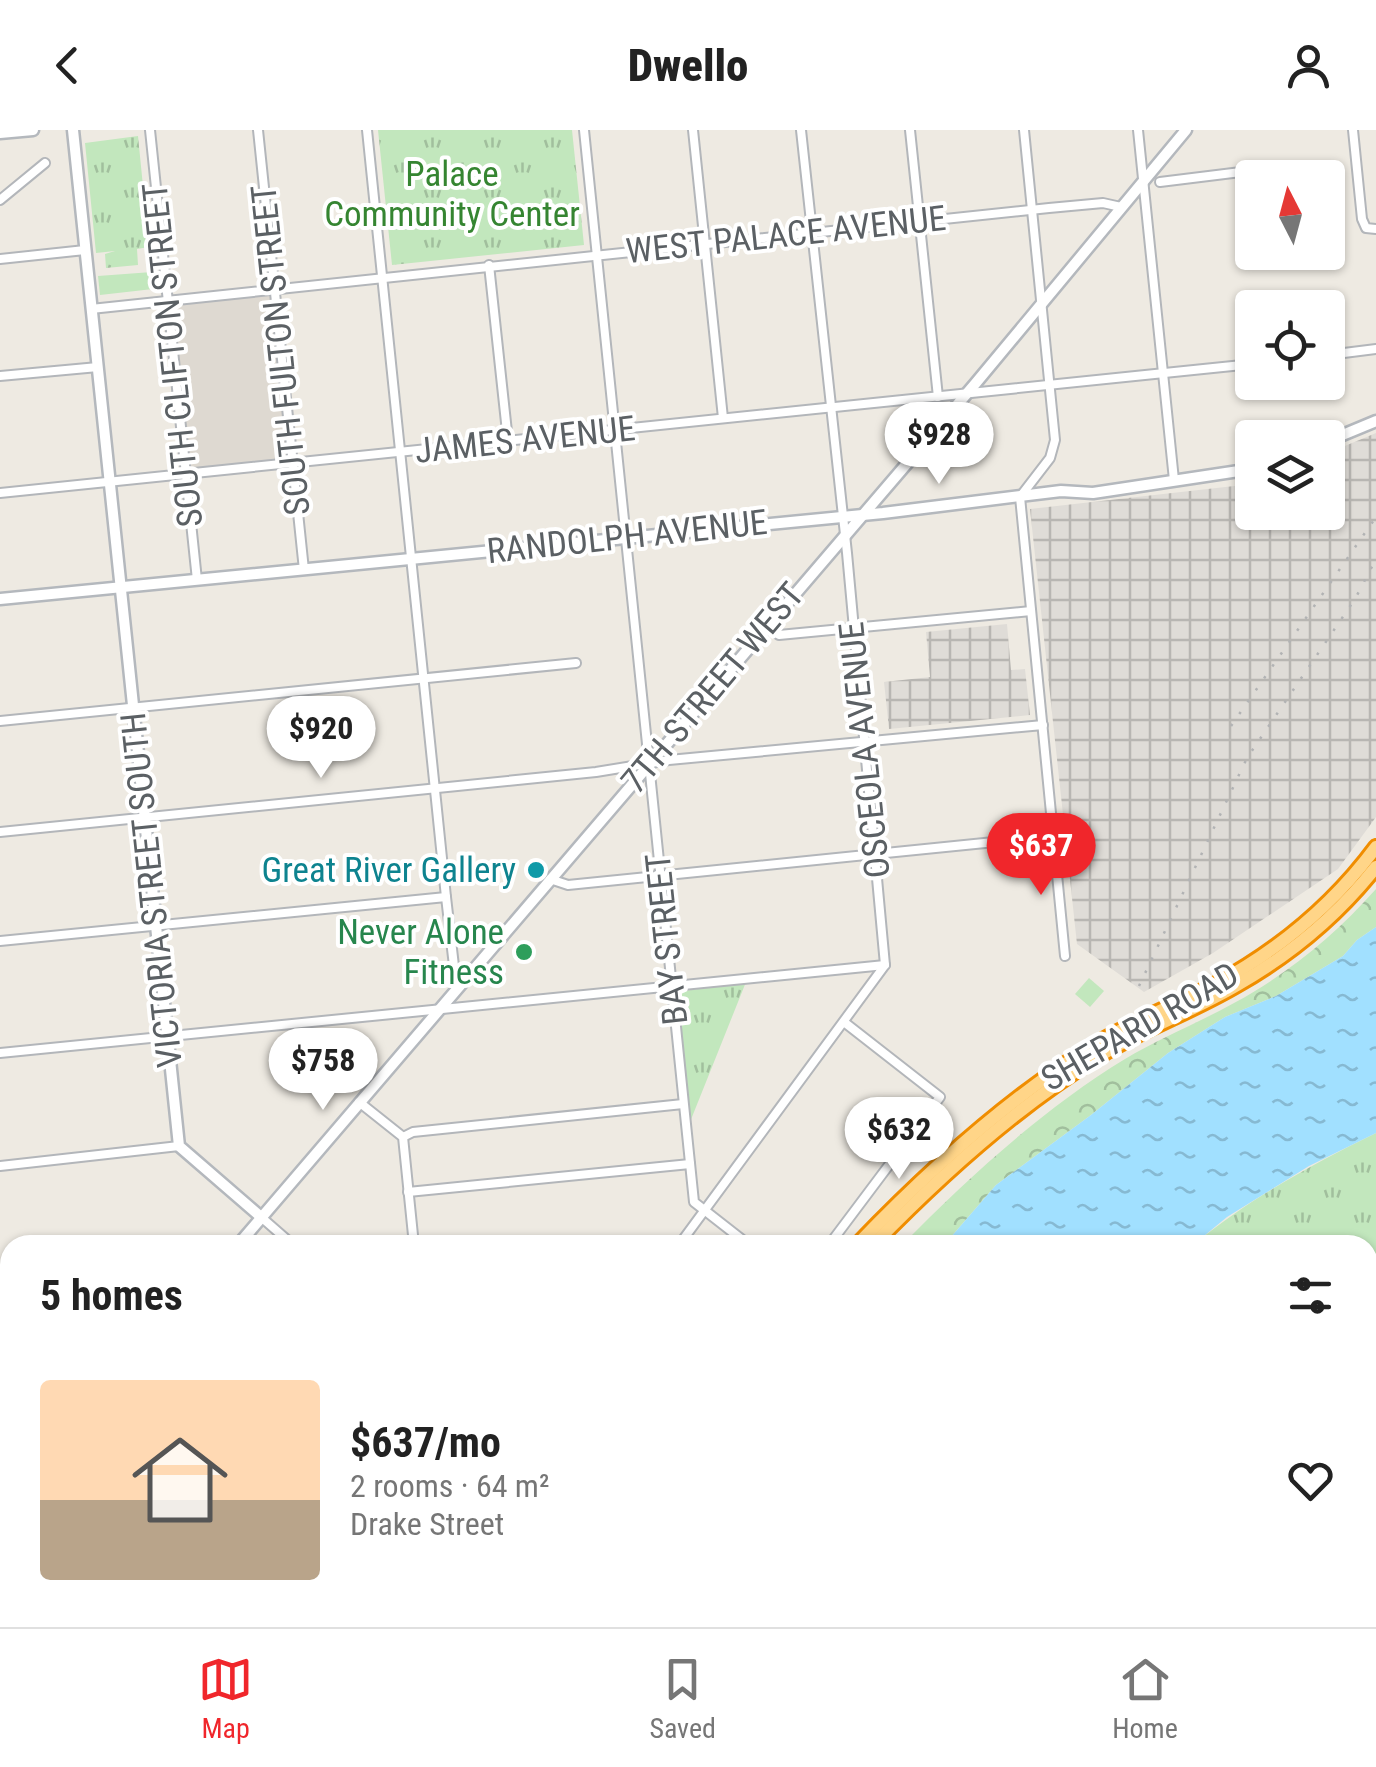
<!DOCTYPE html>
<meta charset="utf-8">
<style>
:root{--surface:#fff;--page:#f2f2f2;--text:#222;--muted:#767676;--line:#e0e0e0;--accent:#f0262b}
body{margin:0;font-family:"Roboto Condensed",sans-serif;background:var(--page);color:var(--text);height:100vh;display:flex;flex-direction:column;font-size:38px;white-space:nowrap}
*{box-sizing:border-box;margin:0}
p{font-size:32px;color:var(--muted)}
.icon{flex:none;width:55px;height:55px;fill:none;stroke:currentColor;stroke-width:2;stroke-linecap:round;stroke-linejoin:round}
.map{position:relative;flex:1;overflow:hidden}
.panel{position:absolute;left:0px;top:1105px;width:1378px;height:392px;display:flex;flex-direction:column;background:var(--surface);border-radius:30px 30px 0 0;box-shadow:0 2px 8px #0004}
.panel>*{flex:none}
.needle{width:65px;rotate:354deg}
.fabs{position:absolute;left:1235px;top:30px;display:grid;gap:20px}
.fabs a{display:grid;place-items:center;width:110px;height:110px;border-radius:10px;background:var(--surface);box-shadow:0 2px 8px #0004;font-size:50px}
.price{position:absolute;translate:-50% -85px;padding:0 22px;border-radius:35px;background:#fff;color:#222;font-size:32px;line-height:65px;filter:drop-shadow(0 2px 5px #0008)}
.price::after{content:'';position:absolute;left:50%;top:60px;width:30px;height:22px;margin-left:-15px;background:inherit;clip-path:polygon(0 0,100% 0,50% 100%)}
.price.on{background:var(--accent);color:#fff}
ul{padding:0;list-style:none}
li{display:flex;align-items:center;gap:30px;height:250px;padding:0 40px}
li span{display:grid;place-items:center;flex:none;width:280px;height:200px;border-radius:10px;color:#555}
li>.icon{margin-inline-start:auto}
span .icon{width:120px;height:120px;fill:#fffc;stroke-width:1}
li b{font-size:42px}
h2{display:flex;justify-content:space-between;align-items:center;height:120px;padding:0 40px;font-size:42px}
header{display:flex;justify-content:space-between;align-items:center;height:130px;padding:0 40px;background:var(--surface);font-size:45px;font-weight:800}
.tab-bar{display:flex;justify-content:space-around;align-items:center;height:140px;border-top:2px solid var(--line);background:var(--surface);font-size:28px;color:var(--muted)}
.tab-bar a{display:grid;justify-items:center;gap:5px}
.tab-bar .on{color:var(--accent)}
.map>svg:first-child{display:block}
.commercial{fill:#fff1d6}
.industrial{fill:url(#industrial-grid)}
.education{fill:#ded9d1}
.green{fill:#c2e7bd}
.forest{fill:url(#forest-crowns)}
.park{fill:url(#park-tufts)}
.water{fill:url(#water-ripples)}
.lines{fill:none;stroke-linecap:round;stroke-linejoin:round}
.street-casing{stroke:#b3b6ba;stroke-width:12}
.secondary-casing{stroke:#b4b8bd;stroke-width:15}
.highway-casing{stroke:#f08d00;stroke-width:18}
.street{stroke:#fff;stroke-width:8}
.secondary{stroke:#fff;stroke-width:10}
.highway{stroke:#ffd588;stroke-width:12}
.rail{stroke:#b2b3b4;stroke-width:2.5;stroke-dasharray:2.5 12;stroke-linecap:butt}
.culture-dot{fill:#0f9aa8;stroke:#fff;stroke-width:4}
.leisure-dot{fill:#2e9e5b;stroke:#fff;stroke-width:4}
.labels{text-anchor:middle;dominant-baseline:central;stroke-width:8;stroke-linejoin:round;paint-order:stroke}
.park-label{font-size:35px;fill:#358531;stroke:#fff}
.street-label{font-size:35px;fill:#5b6064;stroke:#fff}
.culture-label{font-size:35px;fill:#0d838f;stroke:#fff;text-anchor:end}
.leisure-label{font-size:35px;fill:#27864d;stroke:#fff;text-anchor:end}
</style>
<header><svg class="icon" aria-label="back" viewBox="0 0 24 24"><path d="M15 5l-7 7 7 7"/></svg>Dwello<svg class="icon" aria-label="person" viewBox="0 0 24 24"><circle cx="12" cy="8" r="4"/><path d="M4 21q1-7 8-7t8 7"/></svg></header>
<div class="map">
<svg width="1376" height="1497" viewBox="0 0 1376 1497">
<defs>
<pattern id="industrial-grid" width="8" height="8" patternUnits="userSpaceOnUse" patternTransform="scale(2.5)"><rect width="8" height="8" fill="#dfdcd7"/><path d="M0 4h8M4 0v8" fill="none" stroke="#b8b6b2"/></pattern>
<pattern id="forest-crowns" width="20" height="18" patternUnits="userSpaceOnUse" patternTransform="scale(2.5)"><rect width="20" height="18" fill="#c2e7bd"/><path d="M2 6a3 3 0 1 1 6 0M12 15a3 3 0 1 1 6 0" fill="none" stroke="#a1bf9d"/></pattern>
<pattern id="park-tufts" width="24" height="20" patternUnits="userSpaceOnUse" patternTransform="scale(2.5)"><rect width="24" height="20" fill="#c2e7bd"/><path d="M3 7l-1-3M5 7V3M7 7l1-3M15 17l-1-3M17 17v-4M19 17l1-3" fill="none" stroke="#a1bf9d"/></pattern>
<pattern id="water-ripples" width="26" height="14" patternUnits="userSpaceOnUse" patternTransform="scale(2.5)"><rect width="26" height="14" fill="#a1e0ff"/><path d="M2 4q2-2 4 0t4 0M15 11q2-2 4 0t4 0" fill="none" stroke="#86b9d2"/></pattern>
</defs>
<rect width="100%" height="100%" fill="#eeeae2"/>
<path class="commercial" d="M8 1306 10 1367 0 1369V1315Z"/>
<g class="industrial">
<path d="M1376 303V687L1338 739 1213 823 1144 862 1077 814 1030 379 1252 354V382H1328V323Z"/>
<path d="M1007 494 1011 540 1025 539 1030 585 889 599 884 552 930 547 926 502Z"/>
</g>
<path class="education" d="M270 163 289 329 190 340 171 174Z"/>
<g class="green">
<path d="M152 142 153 159 100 165 98 146Z"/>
<path d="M1089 848 1104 861 1090 877 1075 864Z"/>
</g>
<path class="forest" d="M1376 759V797L1357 810 1343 826 1276 866 1225 887 1168 923 1091 985 996 1055 944 1115H902C969 1047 1043 979 1125 929 1160 908 1198 893 1234 873 1289 843 1334 806 1376 759Z"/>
<g class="park">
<path d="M378 0H572L584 115 392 135Z"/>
<path d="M138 6 149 117 137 119 138 135 106 138 105 124 115 121 96 123 85 13Z"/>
<path d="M746 852 690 992 678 868 684 861Z"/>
<path d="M1376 1003V1497H864L869 1488H1368V1115H1193C1249 1069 1311 1035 1376 1003Z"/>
<path d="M391 1488H488L502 1497H384Z"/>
</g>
<g class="water">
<path d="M1376 797V1003L1309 1036 1227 1087 1193 1115H944L996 1055 1091 985 1168 923 1225 887 1276 866 1343 826 1357 810Z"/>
<path d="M651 1488H869L864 1497H645Z"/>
</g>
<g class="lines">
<defs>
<g id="street">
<path d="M150 0 197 450"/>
<path d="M258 0 304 440"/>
<path d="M367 0 446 767 454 836 462 851"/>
<path d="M584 0 694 1072 749 1115"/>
<path d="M693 0 723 288"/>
<path d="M910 0 938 267"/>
<path d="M1024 0 1055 310 1050 328 1020 367 1065 826"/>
<path d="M1138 0 1174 350"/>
<path d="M1353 0 1362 89 1366 98 1376 99"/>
<path d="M1160 52 1249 41"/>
<path d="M0 70 45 33"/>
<path d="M0 129 85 120"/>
<path d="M489 135 508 311"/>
<path d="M91 179 1049 78 1103 73 1121 77"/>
<path d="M1328 225 1376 219"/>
<path d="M0 246 98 237"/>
<path d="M0 363 1252 234"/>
<path d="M766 496 779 505 1031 481"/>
<path d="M0 591 576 533"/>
<path d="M0 702 596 642 669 630 1043 595"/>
<path d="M550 749 568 755 1054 706"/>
<path d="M0 811 446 767"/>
<path d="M0 923 885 835"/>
<path d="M359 972 403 1007 414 1115"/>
<path d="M403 1007 413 1002 683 974"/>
<path d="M0 1036 179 1016"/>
<path d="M408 1062 690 1034"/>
<path d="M261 1087 293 1115"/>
<path d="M679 1115 885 835 847 423 801 0"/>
<path d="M829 1115 940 967 844 892"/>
<path d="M0 1148 10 1147"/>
<path d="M0 1262 10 1261"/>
<path d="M0 1378 10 1375"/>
<path d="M224 1488 235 1497"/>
<path d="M57 1489 66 1497"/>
<path d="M192 1497 201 1488"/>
<path d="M291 1497 299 1488"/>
</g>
<g id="secondary">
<path d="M73 0 179 1016 261 1087"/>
<path d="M0 3 33 0"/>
<path d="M1328 311 1376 291"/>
<path d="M0 469 883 383 1061 361 1093 363 1252 339"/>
<path d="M238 1115 975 254 1186 0"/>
<path d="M1368 1203 1376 1194"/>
<path d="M0 1396 10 1384"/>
<path d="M1292 1497 1294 1488"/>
</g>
<g id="highway">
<path d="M857 1115C927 1042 1005 971 1091 917 1130 893 1173 876 1214 855 1277 821 1333 775 1376 717"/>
<path d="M873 1115C941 1045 1017 976 1101 925 1145 898 1193 881 1237 855 1290 825 1338 785 1376 737"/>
<path d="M596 1497 603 1488"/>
</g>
</defs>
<use href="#street" class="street-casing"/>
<use href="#secondary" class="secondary-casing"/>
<use href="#highway" class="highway-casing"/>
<use href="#street" class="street"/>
<use href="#secondary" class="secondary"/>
<use href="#highway" class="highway"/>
<g class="rail">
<path d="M1231 596 1376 387"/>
<path d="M1139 856 1247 628 1355 469 1376 429"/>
</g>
</g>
<circle class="culture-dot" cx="536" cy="740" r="10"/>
<circle class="leisure-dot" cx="524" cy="822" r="10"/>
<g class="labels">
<g class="park-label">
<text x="452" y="44">Palace<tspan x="452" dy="40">Community Center</tspan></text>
</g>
<g class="street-label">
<text transform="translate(786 105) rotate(-6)">WEST PALACE AVENUE</text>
<text transform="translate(281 220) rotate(-96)">SOUTH FULTON STREET</text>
<text transform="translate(173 225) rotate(-96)">SOUTH CLIFTON STREET</text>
<text transform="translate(525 310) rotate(-6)">JAMES AVENUE</text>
<text transform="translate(627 407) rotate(-6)">RANDOLPH AVENUE</text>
<text transform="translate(713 558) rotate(-50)">7TH STREET WEST</text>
<text transform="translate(865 620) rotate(-96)">OSCEOLA AVENUE</text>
<text transform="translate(152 760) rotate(-96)">VICTORIA STREET SOUTH</text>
<text transform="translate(667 809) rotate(-96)">BAY STREET</text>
<text transform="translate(1140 897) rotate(-30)">SHEPARD ROAD</text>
</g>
<g class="culture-label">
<text x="516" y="740">Great River Gallery</text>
</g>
<g class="leisure-label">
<text x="504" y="802">Never Alone<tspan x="504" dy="40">Fitness</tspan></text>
</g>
</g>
</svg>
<div class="fabs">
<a><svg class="needle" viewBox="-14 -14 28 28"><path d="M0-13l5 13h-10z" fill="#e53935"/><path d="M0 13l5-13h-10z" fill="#767676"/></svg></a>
<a><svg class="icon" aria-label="locate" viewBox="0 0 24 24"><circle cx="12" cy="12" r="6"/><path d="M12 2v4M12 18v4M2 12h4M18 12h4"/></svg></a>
<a><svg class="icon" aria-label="layers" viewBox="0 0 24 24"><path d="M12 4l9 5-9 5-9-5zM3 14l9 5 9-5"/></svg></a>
</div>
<b class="price" style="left:939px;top:357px">$928</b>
<b class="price" style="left:321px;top:651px">$920</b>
<b class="price on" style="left:1041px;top:768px">$637</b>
<b class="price" style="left:323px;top:983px">$758</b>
<b class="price" style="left:899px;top:1052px">$632</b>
<section class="panel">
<h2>5 homes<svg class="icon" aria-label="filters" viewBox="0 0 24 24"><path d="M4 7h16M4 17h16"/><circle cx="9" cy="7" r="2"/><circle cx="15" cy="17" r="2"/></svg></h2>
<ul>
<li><span style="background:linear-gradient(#ffd9b3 60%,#b9a48a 0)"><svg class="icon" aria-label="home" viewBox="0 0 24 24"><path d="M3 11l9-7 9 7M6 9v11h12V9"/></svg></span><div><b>$637/mo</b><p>2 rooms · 64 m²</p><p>Drake Street</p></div><svg class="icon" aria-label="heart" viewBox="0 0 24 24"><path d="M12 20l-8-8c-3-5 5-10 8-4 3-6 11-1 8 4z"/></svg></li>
</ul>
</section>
</div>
<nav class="tab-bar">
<a class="on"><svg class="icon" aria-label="map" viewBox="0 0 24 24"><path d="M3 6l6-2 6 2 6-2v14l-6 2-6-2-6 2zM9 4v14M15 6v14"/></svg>Map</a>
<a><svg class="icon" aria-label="saved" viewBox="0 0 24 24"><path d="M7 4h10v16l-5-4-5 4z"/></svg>Saved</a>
<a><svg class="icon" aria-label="home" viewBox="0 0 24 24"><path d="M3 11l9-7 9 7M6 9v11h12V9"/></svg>Home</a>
</nav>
